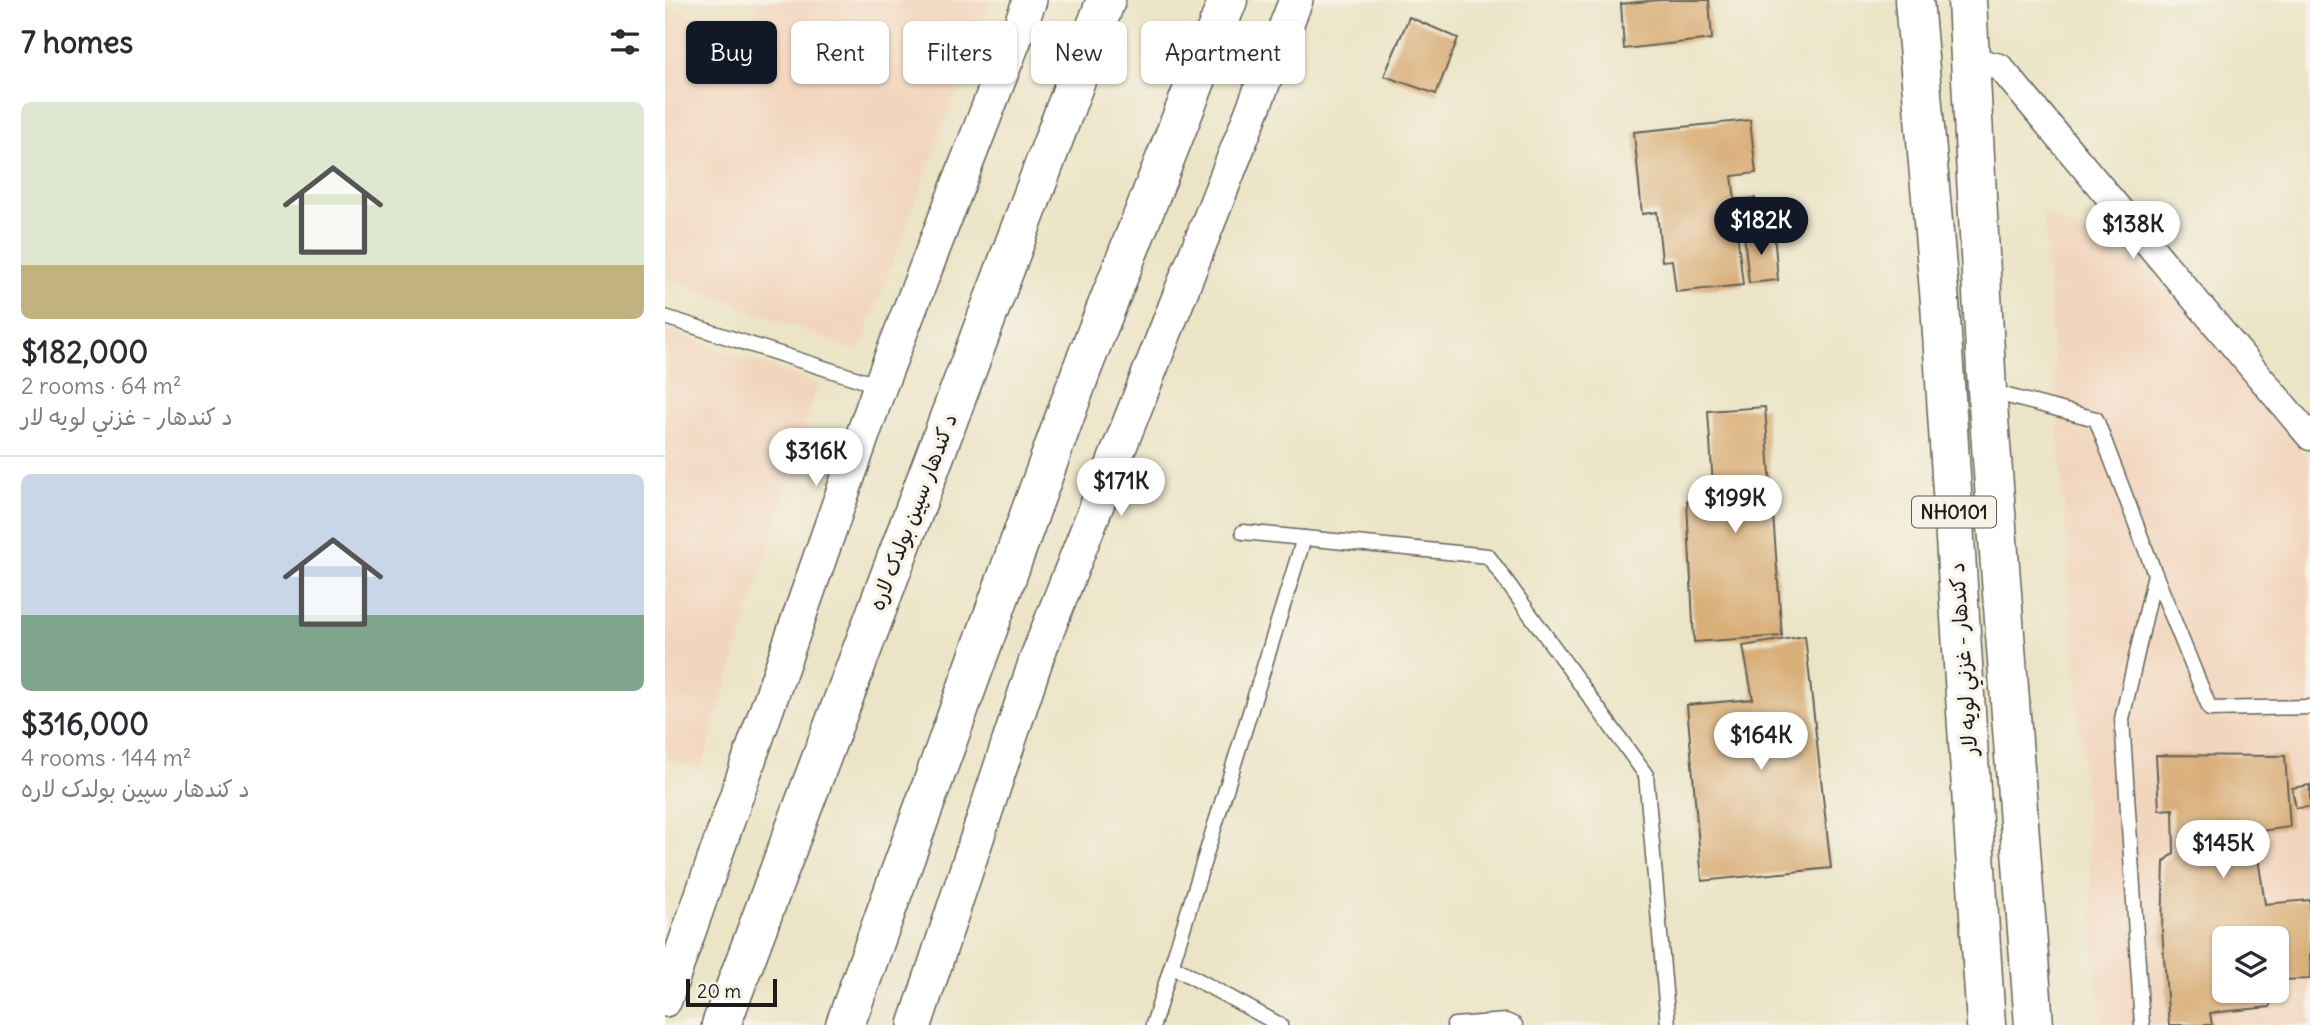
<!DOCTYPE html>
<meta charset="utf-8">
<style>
:root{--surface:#fff;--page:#f7f7f7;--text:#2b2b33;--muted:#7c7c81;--line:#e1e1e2;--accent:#111827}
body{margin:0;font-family:Delius,"Playpen Sans Arabic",sans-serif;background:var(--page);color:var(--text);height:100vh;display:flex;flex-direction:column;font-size:26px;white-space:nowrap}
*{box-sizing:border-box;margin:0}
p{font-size:23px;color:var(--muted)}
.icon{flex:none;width:38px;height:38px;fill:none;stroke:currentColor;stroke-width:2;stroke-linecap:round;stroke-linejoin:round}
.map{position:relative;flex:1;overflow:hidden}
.details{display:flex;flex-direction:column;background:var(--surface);width:665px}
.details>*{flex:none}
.guide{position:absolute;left:21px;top:21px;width:665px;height:63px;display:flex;gap:14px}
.fabs{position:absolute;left:1547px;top:926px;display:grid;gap:14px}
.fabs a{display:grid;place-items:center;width:77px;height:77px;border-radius:10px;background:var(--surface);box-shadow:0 2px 5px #0004;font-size:35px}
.scale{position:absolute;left:21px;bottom:18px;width:91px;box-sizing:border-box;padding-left:7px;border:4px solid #1c1c1c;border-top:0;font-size:19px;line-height:24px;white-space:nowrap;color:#1c1c1c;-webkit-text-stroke:5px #f7f3e8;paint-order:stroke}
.price{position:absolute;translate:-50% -60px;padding:0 16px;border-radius:24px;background:#fff;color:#222;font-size:23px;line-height:46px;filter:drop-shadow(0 2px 4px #0008)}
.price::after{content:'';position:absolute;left:50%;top:42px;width:21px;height:16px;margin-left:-10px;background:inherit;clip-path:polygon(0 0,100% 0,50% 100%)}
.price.active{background:var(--accent);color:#fff}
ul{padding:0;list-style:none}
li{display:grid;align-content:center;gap:14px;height:371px;padding:0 21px}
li+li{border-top:2px solid var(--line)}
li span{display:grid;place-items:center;height:217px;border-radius:10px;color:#555}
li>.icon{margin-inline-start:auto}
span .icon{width:126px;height:126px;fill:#fffc;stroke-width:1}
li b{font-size:30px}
h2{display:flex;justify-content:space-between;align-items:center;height:84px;padding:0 21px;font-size:30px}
.chip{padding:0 24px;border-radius:10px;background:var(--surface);box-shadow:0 2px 5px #0004;font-size:24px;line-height:63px}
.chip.active{background:var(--accent);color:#fff}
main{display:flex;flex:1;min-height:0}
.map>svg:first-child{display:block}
.built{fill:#f2d5bd;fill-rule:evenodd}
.building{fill:#d9af79}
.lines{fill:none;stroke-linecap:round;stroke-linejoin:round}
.service-casing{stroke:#646258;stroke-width:17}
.minor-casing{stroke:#646258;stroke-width:29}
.tertiary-casing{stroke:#646258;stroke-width:36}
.trunk-casing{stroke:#646258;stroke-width:41}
.service{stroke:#fff;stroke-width:14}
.minor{stroke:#fff;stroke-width:26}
.tertiary{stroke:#fff;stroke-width:33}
.trunk{stroke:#fff;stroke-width:38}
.labels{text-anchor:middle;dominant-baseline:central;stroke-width:7;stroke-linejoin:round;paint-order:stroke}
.shield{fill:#f7f3e8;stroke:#5e5c59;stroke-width:2}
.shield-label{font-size:19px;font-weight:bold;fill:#1c1c1c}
.street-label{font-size:21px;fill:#1c1c1c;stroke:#f7f3e8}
</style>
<main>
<section class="details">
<h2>7 homes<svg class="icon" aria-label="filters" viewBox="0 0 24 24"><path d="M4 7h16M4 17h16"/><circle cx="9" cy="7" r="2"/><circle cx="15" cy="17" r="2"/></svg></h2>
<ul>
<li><span style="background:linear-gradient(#dfe7d0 75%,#c2b280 0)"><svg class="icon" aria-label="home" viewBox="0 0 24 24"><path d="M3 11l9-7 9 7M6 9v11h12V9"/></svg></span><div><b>$182,000</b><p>2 rooms · 64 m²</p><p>د کندهار - غزني لويه لار</p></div></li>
<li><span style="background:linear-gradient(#c9d6e8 65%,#7fa58c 0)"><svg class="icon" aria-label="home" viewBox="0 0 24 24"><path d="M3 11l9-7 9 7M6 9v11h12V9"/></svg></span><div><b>$316,000</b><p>4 rooms · 144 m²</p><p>د کندهار سپین بولدک لاره</p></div></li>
</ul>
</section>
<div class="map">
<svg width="1645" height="1025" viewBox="0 0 1645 1025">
<rect width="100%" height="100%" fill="#f7f3e8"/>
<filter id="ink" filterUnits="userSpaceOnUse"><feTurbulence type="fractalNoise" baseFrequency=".0143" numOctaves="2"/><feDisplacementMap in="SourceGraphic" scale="14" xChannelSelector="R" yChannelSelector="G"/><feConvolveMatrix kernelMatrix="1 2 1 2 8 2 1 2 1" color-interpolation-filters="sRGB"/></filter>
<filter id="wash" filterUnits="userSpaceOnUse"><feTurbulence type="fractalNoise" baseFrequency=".00686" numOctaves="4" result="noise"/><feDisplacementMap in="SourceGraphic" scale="28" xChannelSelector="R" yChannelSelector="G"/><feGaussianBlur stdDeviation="1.57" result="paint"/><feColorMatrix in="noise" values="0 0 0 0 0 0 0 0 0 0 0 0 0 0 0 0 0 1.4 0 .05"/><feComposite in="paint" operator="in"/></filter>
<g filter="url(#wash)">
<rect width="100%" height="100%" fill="#ebe4c6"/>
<g class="built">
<path d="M95 0H326L194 352 0 276V6L84 35Z"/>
<path d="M1378 211 1501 283 1645 460V1025H1436ZM1559 938H1612V990H1559Z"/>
<path d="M0 330 153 384 36 770 0 759Z"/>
</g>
<g id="blocks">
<g class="building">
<path d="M993 0H1044L1047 39 959 49 956 4Z"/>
<path d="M744 17 793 38 771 94 719 76Z"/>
<path d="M1085 120 1091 173 1067 176 1070 200 1090 198 1092 220 1071 222 1078 285 1011 292 1007 260 997 261 992 212 977 214 969 132Z"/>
<path d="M1109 232 1113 280 1084 283 1079 234Z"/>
<path d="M1100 407 1117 636 1029 642 1022 501H1049L1043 411Z"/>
<path d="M1140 636 1166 868 1037 881 1022 705 1088 699 1078 646Z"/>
<path d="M1491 755 1620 756 1625 827 1589 832 1600 904 1645 900V979L1612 980V938H1559V990H1606L1605 1007 1545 1013 1547 1025H1504L1497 929 1499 862 1509 853 1508 809 1494 810Z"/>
<path d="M1645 785V807L1631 808 1627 788Z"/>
</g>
</g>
</g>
<g filter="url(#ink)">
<use href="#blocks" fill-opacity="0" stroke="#646258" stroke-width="2"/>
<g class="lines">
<defs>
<g id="service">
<path d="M0 317 215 386"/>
<path d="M1323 391 1431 419 1490 574 1457 719 1477 1025"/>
<path d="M578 532 823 556 981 775 1003 1025"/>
<path d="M1490 574 1545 709 1645 707"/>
<path d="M507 966 615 1025"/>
<path d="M488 1025 639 538"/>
<path d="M789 1025 841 1021 850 1025"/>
</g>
<path id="minor" d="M1305 60 1335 67 1645 437"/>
<g id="tertiary">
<path d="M0 1000 215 386 365 0"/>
<path d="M250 1025 372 657 631 0"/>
</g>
<g id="trunk">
<path d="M1249 0 1275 303 1321 1025"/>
<path d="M1302 0 1322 391 1369 1025"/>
<path d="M56 1025 441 0"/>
<path d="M180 1025 417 369 563 0"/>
</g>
</defs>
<use href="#service" class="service-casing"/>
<use href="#minor" class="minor-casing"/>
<use href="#tertiary" class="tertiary-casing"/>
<use href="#trunk" class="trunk-casing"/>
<use href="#service" class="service"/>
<use href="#minor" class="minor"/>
<use href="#tertiary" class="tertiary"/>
<use href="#trunk" class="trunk"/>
</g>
</g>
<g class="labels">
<rect class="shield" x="1247" y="496.5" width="84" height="31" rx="5"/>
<g class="shield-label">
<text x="1289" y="512">NH0101</text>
</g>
<g class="street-label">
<text transform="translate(248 512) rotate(-69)">د کندهار سپین بولدک لاره</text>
<text transform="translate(1298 659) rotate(-94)">د کندهار - غزني لويه لار</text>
</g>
</g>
</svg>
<div class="fabs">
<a><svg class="icon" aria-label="layers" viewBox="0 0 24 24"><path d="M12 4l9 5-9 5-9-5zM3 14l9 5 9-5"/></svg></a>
</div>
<div class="scale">20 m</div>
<b class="price active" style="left:1096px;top:257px">$182K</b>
<b class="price" style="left:1468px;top:261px">$138K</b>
<b class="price" style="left:151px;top:488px">$316K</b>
<b class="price" style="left:456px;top:518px">$171K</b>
<b class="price" style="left:1070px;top:535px">$199K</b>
<b class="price" style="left:1096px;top:772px">$164K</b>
<b class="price" style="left:1558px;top:880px">$145K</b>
<div class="guide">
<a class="chip active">Buy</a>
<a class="chip">Rent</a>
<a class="chip">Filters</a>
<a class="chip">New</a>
<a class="chip">Apartment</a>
</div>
</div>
</main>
